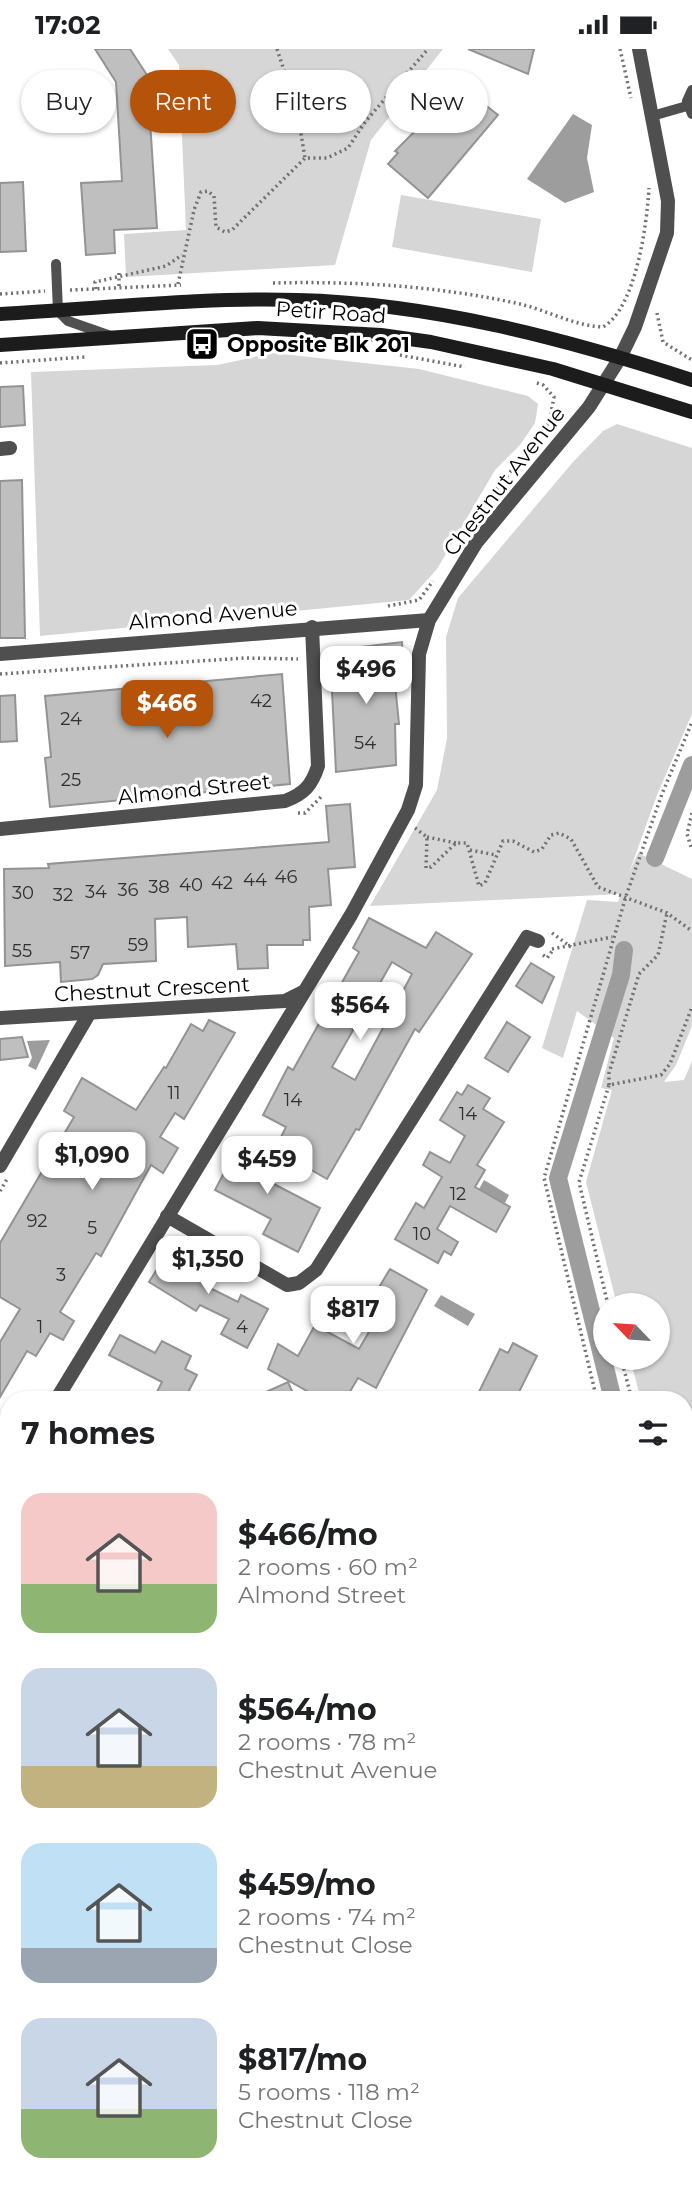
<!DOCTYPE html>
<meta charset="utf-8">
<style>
:root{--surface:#fff;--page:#f2f2f2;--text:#202124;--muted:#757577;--accent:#b45309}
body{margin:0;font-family:Montserrat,sans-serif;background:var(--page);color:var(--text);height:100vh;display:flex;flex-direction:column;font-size:26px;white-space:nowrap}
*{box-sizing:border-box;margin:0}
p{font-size:23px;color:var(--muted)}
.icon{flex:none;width:38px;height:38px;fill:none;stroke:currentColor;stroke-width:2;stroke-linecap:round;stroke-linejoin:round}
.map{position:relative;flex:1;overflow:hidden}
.side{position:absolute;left:0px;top:1342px;width:693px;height:800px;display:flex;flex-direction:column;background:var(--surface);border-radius:28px 28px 0 0;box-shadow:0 2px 5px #0004}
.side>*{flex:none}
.hud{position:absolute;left:21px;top:21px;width:651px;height:63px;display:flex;gap:14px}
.needle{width:46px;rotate:295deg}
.tools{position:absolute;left:593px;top:1244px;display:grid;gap:14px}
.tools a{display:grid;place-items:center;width:77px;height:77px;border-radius:50%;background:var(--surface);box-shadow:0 2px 5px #0004;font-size:35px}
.price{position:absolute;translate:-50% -60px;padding:0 16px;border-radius:14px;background:#fff;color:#222;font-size:23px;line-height:46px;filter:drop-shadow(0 2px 4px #0008)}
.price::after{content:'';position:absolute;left:50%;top:42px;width:21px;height:16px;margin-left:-10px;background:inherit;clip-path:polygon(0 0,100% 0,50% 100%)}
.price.on{background:var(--accent);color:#fff}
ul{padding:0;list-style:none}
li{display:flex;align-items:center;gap:21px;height:175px;padding:0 21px}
li span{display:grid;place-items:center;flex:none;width:196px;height:140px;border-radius:21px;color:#555}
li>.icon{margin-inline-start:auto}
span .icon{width:84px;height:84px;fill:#fffc;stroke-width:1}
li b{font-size:30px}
h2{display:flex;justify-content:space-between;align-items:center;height:84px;padding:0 21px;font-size:30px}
.tag{padding:0 24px;border-radius:32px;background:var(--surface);box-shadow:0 2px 5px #0004;font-size:24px;line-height:63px}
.tag.on{background:var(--accent);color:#fff}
.status{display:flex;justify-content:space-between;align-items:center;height:49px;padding:0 35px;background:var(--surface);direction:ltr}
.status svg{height:19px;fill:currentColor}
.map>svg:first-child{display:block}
.green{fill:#d6d6d6}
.water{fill:#9d9d9d}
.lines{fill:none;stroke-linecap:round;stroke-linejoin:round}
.canal{stroke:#9d9d9d;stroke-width:18}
.building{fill:#bfbfbf;stroke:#939393;stroke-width:2;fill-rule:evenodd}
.path{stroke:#717171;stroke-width:3.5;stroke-dasharray:2 3.5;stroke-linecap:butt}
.lane{stroke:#4f4f4f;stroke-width:10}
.street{stroke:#4f4f4f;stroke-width:14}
.secondary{stroke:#1c1c1c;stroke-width:14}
.labels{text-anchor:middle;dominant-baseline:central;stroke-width:6;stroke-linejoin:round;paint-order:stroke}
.number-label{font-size:18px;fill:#303030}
.street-label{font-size:21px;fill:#000;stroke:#fff}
.poi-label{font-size:21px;font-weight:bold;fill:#000;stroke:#fff;text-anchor:start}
</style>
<div class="status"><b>17:02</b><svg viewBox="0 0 49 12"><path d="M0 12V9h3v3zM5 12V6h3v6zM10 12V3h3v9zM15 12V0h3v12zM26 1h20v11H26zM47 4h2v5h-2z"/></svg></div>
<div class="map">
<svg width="692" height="2141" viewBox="0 0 692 2141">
<rect width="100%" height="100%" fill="#fff"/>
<g class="green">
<path d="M168 0H443L371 91 335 216 126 228 124 185 186 181 179 16Z"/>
<path d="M401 146 541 170 532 223 392 198Z"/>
<path d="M273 304 419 320 528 347 538 355 535 374 520 396 495 421 437 520 409 551 40 587 31 323 217 316Z"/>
<path d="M617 375 692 399V665L657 746 629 824 638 804 692 830V977L676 1016 664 1033 684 1031 692 1012V1541L684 1520V1351H641L630 1309H658V1256H617L586 1133 612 1041 601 1039 614 989 577 962 563 1009 542 999 587 851 618 853 621 845 370 857 437 741 447 689 446 588 458 549 573 413 603 382Z"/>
<path d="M684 1687 692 1710V1747L684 1753Z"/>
<path d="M214 2133H253L277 2141H210Z"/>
</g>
<g class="water">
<path d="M573 65 592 76 587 109 594 143 565 154 527 130Z"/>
<path d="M50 991 36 1021 28 1017 32 1009 27 992Z"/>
<path d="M484 1131 509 1146 505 1154 500 1152 492 1165 484 1143 479 1140Z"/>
<path d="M441 1246 475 1265 468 1277 434 1257Z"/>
</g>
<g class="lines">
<g class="canal">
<path d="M655 809 692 716"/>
<path d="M613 1351 558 1129 621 926 624 901"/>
<path d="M684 1602 692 1625"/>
</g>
</g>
<g class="building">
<path d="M95 0H130L147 26 157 179 114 181 115 204 86 206 81 134 122 132 116 33Z"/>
<path d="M468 0H534L528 25Z"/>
<path d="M457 34 498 66 428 149 388 115 398 104 395 102 421 76 443 44 446 46Z"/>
<path d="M23 133 26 202 0 203V134Z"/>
<path d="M23 337 25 376 0 378V338Z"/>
<path d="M22 431 25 589H0V432Z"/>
<path d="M402 593 404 632 395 635 399 675H395L396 716 336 723 332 642 336 601Z"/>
<path d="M282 625 290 735 50 758 45 709 51 708 45 647Z"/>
<path d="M15 646 17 692 0 693V647Z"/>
<path d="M350 755 355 818 328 820 331 856 309 858 310 891H303V896H267L268 919 238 920 236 895 188 898 187 868 155 870 156 912 103 915 98 926 92 930 61 933 60 913 5 917 4 820 49 819 48 815 329 793 326 757Z"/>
<path d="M369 869 426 899 436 883 472 905 419 983 415 980 359 1081 356 1080 327 1130 275 1100 286 1078 263 1066 288 1018 293 1021 359 903 353 899ZM392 913 412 925 355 1031 332 1018Z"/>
<path d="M531 914 554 928 542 954 516 937Z"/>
<path d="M209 971 235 984 184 1070 175 1064 160 1088 178 1099 163 1124 151 1116 101 1207 96 1204 60 1263 74 1272 63 1291 50 1284 36 1307 27 1302 0 1348V1293L20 1260 0 1248V1194L74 1068 64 1062 82 1029 136 1061 164 1018 166 1019 191 975 203 982Z"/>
<path d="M507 973 530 988 508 1023 485 1009Z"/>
<path d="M22 988 28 1008 0 1011V990Z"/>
<path d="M468 1036 490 1049 483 1060 504 1073 477 1116 485 1121 475 1138 510 1158 496 1183 450 1157 437 1180 458 1193 451 1206 444 1202 438 1214 395 1190 416 1154 424 1159 442 1128 423 1116 430 1103 450 1114 465 1087 440 1071 457 1043 462 1046Z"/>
<path d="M241 1091 281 1113 270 1133 320 1159 298 1203 263 1185 271 1170 215 1141Z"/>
<path d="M171 1198 218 1227 210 1239 238 1253 241 1246 268 1260 247 1299 221 1285 229 1270 200 1256 196 1262 149 1233Z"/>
<path d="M390 1220 427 1241 376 1339 358 1329 345 1351H323L268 1320 278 1295 298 1307 315 1276 359 1300 384 1257 372 1250Z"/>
<path d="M120 1286 155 1304 162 1292 191 1307 185 1320 197 1326 184 1351H153L162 1333 109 1306Z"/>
<path d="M513 1294 537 1307 515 1351H475L500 1300 508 1304Z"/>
<path d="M288 1333 296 1351H248Z"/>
</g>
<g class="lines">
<g class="path">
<path d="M277 0 297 61 305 109"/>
<path d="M620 0 631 49"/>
<path d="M119 224V238"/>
<path d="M273 234C356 232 439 237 520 255 546 261 575 277 603 278 636 259 647 175 649 139"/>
<path d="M178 235 194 161 201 143 208 142 214 147 216 178 225 183 232 181 305 109H327L348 99 365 73 428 0"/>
<path d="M96 240 95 233 166 217 182 206"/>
<path d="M70 241 181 236"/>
<path d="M0 245 45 242"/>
<path d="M657 264 663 293 692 311"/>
<path d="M250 296 274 297"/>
<path d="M400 306 465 318"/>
<path d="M0 314 85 308"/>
<path d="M469 475 549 374 554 348 543 336 534 333"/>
<path d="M388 557 419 551 433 532"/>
<path d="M0 625 245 609 298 610"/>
<path d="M298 764H305L322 747"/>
<path d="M692 764 687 785 692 801"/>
<path d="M415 779 427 788 426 819 431 818 456 794H467L479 837 485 834 503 792H513L534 803 542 800 551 786 559 784 571 790 598 838 667 864 692 882"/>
<path d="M427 788 456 794"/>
<path d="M470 801 496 806"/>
<path d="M552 884 571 898"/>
<path d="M552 900 612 888"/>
<path d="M543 906 547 909 553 901"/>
<path d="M609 1036V1024L639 925 658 906 667 864"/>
<path d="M0 1142 7 1130"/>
<path d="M167 1196 177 1193 186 1198"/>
<path d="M608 1256 579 1133 609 1036 661 1026 670 1015 692 958"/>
<path d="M621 1309 632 1351"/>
<path d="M597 1351 544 1129 626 847 662 745 692 673"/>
<path d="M0 1517 3 1535"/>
<path d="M684 1539 692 1561"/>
<path d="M0 1575 9 1608"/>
<path d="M684 1655 692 1681"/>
<path d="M684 1899 692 1893"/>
<path d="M684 2008 692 2016"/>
<path d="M70 2140 78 2133"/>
</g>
<g class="lane">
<path d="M692 41 687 52 692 65"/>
<path d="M652 67 687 57"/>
<path d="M56 215 58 262 68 272 108 286"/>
<path d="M537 2141 547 2133"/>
</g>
<g class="street">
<path d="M0 400 10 399"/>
<path d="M0 605 429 571"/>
<path d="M0 780 285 752C304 745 312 736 318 717L312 578"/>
<path d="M0 969 285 952 303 943"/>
<path d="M0 1117 89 965"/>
<path d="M167 1167 287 1236 299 1234 316 1221 527 888 538 892"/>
<path d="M56 1351 351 866 408 761 416 736 419 605 429 571 476 494 589 358 620 309 635 278 667 184 668 152 639 0"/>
<path d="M0 1431 9 1425"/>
<path d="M0 1449 9 1492"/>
<path d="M0 1553 9 1549"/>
<path d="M684 1983 692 1992"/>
<path d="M298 2133 303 2141"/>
<path d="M47 2141 56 2133"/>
<path d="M385 2141 394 2133"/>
</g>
<g class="secondary">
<path d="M0 265C99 260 198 248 297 251 431 254 566 290 692 331"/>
<path d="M0 296 258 279 381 286 431 293 553 320 692 363"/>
</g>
</g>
<defs>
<symbol id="bus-square" viewBox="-11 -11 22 22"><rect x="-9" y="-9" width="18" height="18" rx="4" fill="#000" stroke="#fff"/><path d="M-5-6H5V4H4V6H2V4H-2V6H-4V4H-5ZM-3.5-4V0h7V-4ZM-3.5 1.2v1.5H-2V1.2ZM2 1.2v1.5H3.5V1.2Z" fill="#fff"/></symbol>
</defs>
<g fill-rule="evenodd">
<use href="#bus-square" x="183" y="276" width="38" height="38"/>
</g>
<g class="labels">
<g class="number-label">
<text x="261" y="652">42</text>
<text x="71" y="670">24</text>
<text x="365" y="694">54</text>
<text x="71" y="731">25</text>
<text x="286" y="828">46</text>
<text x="255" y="831">44</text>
<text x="222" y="834">42</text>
<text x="191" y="836">40</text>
<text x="159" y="838">38</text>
<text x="128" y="841">36</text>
<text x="96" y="843">34</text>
<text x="23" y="844">30</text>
<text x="63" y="846">32</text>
<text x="138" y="896">59</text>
<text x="22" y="902">55</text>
<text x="80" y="904">57</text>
<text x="174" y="1044">11</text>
<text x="293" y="1051">14</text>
<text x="468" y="1065">14</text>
<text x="458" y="1145">12</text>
<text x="37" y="1172">92</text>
<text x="92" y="1179">5</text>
<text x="422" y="1185">10</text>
<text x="61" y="1226">3</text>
<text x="40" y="1278">1</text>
<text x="242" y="1278">4</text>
</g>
<g class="street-label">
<text transform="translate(331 263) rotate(4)">Petir Road</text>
<text transform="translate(504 432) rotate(-52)">Chestnut Avenue</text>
<text transform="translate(213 566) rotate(-5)">Almond Avenue</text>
<text transform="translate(194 740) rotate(-6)">Almond Street</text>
<text transform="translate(152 940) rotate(-3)">Chestnut Crescent</text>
</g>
<g class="poi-label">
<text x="227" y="295">Opposite Blk 201</text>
</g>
</g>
</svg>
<div class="tools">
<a><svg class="needle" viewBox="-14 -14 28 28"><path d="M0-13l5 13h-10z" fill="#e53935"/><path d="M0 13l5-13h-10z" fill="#757577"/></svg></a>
</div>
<b class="price" style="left:366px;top:657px">$496</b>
<b class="price on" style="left:167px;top:691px">$466</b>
<b class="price" style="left:360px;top:993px">$564</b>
<b class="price" style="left:92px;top:1143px">$1,090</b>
<b class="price" style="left:267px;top:1147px">$459</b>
<b class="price" style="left:208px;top:1247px">$1,350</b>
<b class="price" style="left:353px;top:1297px">$817</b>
<div class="hud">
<a class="tag">Buy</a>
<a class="tag on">Rent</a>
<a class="tag">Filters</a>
<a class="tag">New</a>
</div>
<section class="side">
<h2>7 homes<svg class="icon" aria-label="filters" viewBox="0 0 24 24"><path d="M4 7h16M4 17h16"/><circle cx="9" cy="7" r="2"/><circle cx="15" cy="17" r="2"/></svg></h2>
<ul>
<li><span style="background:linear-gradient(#f6c9c9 65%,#8fb573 0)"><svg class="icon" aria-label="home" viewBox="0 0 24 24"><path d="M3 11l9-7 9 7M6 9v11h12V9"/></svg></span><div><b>$466/mo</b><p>2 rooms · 60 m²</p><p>Almond Street</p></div></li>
<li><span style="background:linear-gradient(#c9d6e8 70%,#c2b280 0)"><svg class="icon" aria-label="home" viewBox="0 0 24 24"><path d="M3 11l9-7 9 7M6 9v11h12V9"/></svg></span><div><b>$564/mo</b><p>2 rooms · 78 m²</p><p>Chestnut Avenue</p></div></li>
<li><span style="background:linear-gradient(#bfe0f5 75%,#9aa5b1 0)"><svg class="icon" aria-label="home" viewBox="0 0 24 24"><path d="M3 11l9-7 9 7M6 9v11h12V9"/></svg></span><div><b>$459/mo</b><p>2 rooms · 74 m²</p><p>Chestnut Close</p></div></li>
<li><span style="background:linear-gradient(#c9d6e8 65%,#8fb573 0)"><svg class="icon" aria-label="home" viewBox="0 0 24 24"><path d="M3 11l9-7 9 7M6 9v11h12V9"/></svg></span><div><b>$817/mo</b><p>5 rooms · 118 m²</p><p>Chestnut Close</p></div></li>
</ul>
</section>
</div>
